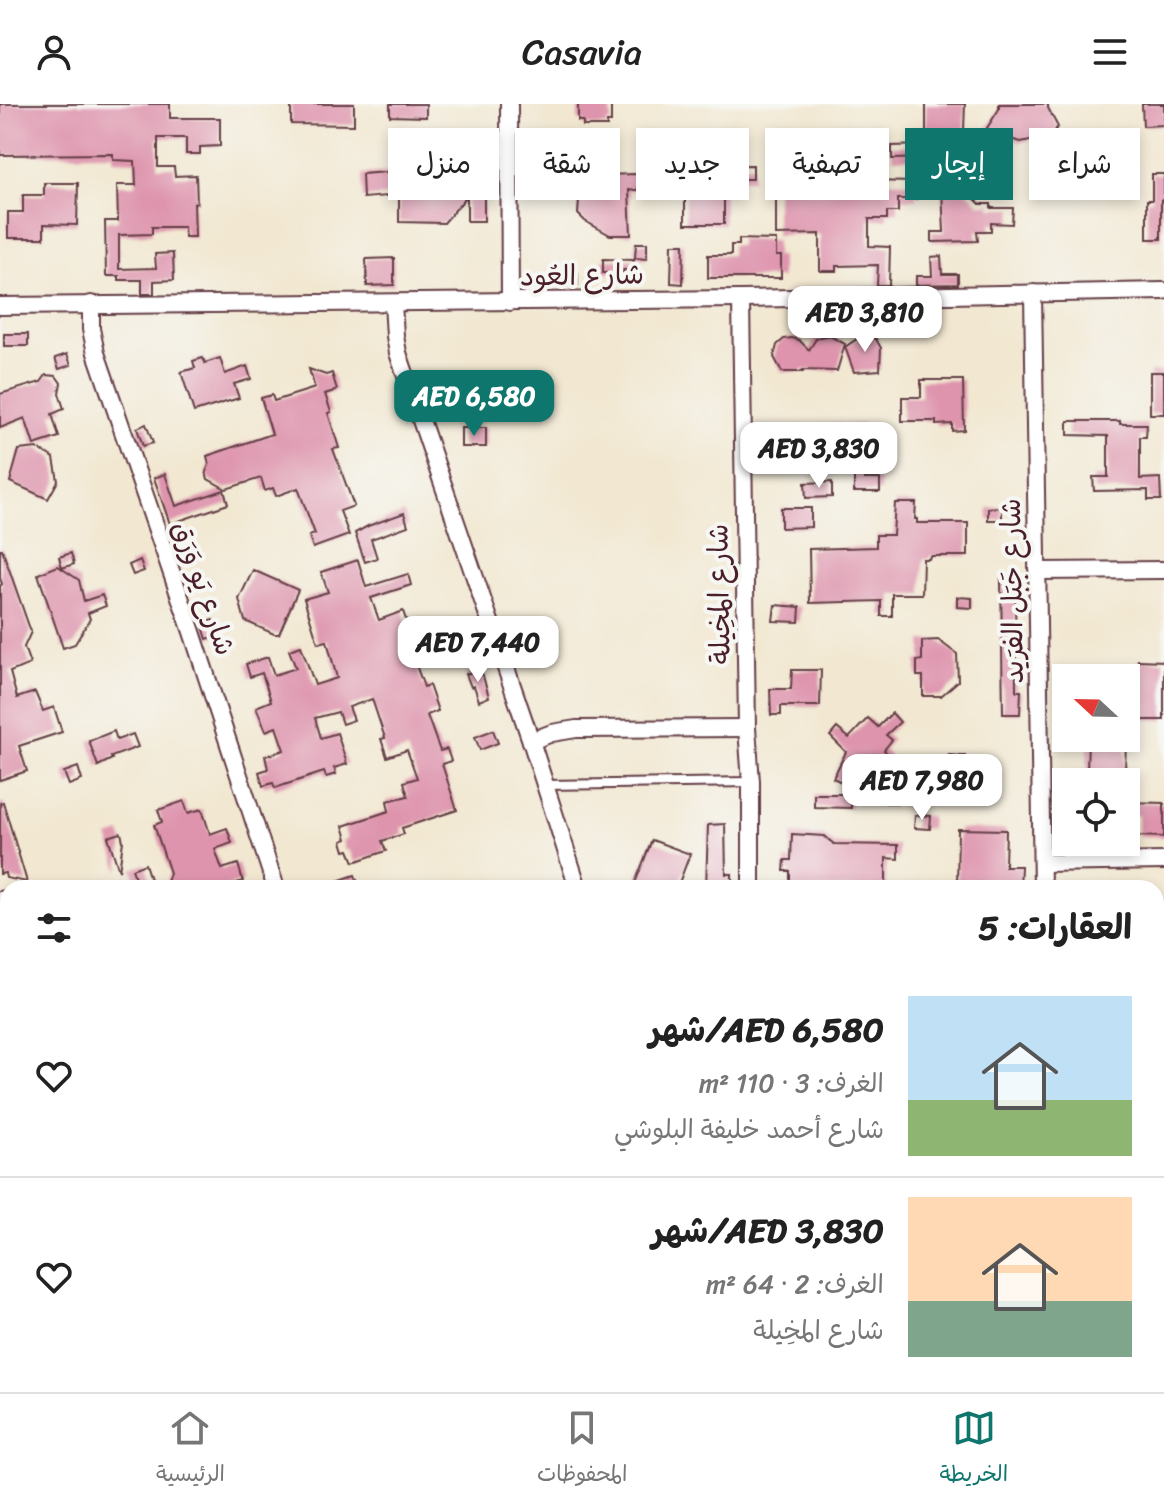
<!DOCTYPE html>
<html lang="ar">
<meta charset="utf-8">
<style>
:root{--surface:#fff;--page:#f6f6f6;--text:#222;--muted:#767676;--line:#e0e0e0;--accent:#0f766e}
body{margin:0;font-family:Sriracha,"Playpen Sans Arabic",sans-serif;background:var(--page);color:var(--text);direction:rtl;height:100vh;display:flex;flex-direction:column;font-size:30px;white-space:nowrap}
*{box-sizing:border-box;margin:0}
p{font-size:26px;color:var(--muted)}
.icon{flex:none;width:44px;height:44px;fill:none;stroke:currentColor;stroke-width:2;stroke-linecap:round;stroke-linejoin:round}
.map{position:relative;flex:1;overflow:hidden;direction:ltr}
.panel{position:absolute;left:0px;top:776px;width:1164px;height:512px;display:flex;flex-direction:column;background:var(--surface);border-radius:24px 24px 0 0;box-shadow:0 4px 12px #0003;direction:rtl}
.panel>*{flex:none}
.banner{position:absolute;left:24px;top:24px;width:1116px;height:72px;direction:rtl;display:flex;gap:16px}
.needle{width:52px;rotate:292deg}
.fabs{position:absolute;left:1052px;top:560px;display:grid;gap:16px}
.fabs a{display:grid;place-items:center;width:88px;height:88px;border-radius:0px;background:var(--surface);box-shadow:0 4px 12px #0003;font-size:40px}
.price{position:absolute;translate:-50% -68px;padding:0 18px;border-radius:16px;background:#fff;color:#222;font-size:26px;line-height:52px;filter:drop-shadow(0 2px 4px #0008)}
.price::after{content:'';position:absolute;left:50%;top:48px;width:24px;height:18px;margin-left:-12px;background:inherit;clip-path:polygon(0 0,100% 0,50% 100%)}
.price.selected{background:var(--accent);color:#fff}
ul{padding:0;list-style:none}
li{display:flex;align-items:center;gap:24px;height:200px;padding:0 32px}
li+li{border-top:2px solid var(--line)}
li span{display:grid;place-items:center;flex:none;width:224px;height:160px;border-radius:0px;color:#555}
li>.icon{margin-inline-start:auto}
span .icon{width:96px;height:96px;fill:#fffc;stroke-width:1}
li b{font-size:34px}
h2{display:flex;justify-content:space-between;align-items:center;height:96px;padding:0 32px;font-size:34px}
.pill{padding:0 28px;border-radius:0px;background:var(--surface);box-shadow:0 4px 12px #0003;font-size:28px;line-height:72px}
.pill.selected{background:var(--accent);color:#fff}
header{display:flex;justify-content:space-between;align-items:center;height:104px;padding:0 32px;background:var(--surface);font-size:36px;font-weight:600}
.tabs{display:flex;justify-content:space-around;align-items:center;height:112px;border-top:2px solid var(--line);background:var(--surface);font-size:22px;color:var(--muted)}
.tabs a{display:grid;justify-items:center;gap:4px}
.tabs .selected{color:var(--accent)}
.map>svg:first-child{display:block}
.building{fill:#de94ad}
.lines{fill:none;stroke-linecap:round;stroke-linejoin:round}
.lane-casing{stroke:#633d44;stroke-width:12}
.street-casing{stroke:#633d44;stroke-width:20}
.lane{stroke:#fff;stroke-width:8}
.street{stroke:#fff;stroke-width:16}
.labels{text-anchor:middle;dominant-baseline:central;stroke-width:8;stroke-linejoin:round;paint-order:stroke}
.street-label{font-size:28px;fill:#4a1f2b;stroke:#f6f6f2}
</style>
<header><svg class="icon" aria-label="menu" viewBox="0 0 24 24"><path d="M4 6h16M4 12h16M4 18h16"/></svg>Casavia<svg class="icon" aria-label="person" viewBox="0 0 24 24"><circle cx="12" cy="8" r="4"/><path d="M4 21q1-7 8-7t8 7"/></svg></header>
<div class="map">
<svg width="1164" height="1288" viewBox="0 0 1164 1288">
<rect width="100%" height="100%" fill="#f6f6f2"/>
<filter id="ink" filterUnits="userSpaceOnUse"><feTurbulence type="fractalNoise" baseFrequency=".0125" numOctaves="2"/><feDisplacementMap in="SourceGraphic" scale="16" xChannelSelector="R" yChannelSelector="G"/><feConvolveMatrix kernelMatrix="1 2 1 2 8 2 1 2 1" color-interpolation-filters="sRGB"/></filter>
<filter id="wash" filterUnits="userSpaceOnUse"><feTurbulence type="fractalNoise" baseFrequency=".006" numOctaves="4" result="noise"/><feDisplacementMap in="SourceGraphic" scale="32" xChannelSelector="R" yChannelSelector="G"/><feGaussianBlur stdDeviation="1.8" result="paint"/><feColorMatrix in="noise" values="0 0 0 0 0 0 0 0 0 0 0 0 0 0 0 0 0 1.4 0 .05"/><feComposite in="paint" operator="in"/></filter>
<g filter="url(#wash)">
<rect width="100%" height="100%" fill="#f2e8d2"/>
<g id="blocks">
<g class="building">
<path d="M0 0H170V14H220V42L200 43V50H186V34H158V63H174L175 72 196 71 197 99H194L195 133H185L184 123H152V130L119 131V165L156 164 155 150 173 149 174 176 154 177V190H142V176H119V172H106L105 117H118L117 81H136L135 57 113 56V50L0 51Z"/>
<path d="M291 0H354V21L291 20Z"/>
<path d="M390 0H426V13L390 12Z"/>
<path d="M578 0H611V18H607V22H583V17H578Z"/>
<path d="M926 0H965L963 53 892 55V42L926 41Z"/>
<path d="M999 0H1048V4L1058 23 1049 32 1021 38 991 30 987 24 999 5Z"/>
<path d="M1142 0H1164V21L1143 22Z"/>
<path d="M793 42 833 45 832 66H864V77L917 78 916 95H898V108H887V115H869V142L890 143 889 181H877L878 161 836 162V167H820V130L776 131V87H778L779 59H792Z"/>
<path d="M753 61V75H724V120H685V82H693L692 62Z"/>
<path d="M400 67H451V84H460V87L484 86V117H467V92L444 119 399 118V91L363 94 362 70Z"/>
<path d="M638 70V86H629L631 131H610L585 117 578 110 579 96H587V88H602L603 71Z"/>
<path d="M1152 70H1164V96H1161V135H1147V96H1152Z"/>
<path d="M44 79H78L77 121 44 120V134H8V108H23V91H44Z"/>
<path d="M942 86H966L980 100H991V104H1013L1012 120 991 119V127H977L978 137 932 138V128H944Z"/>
<path d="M739 135 776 136V152H781V174H708V151H731V141H739Z"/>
<path d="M636 139H647V155L635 154Z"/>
<path d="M672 140H684L683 180 671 179Z"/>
<path d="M941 152 942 170H958V180L916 181V172H932L931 153Z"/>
<path d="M394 154V181L367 182 366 155Z"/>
<path d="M603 155 634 156 633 166H623V169H603Z"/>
<path d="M562 168 578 169V181H562Z"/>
<rect x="4" y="230" width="24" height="12"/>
<path d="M824 232 832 233 845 240 837 267 803 266V268H782L774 253 777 241 784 235 792 234 799 236 809 246 816 235Z"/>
<path d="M867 232 876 235 881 244 880 266 854 268 845 243 860 233Z"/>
<path d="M67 250 71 261 59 265 55 254Z"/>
<path d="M203 254 205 259 220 254 225 270 247 262 251 275 234 280 239 294 194 308 181 268 195 264 193 257Z"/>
<path d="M309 265 326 271 332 269 337 286 325 290 331 308 328 309 339 344 333 345 354 402 340 407 349 431 313 444 309 432 315 430 298 384 276 392 273 384 265 387 261 374 226 385 208 375 206 368 209 361 207 352 272 330 261 294 272 291 274 297 315 284Z"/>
<rect x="1150" y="268" width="14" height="42"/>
<path d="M46 271 56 272 61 279 59 289 64 305 52 310 59 333 34 341 25 314 0 324V290L41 278Z"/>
<path d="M921 276H963L964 326 952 327V320L936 321V317H902V293H921Z"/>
<path d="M1068 317H1120V320H1147L1146 333H1140V375L1160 374 1161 396H1148V386L1094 387 1093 373H1108V332L1068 331Z"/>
<path d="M146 320 153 339 143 342 137 324Z"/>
<path d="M865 320V329H871V347L865 348V375H880V388H854V361L828 362 827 321Z"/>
<rect x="461" y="324" width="25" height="19"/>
<path d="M768 330 784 344 776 353 765 345 768 342Z"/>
<path d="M37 344 54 354 58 377 48 395 10 378 19 346Z"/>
<path d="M165 370 176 402 224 386 228 400 170 420 154 374Z"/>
<path d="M832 378V393L806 394 805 379Z"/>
<path d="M895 399H916L915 415H917V419H968V452H930L929 455H923L922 490H892V512H881V497L810 499 809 445 876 443V431H893Z"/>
<path d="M1002 403V416H988V404Z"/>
<path d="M781 404H811V423L781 424Z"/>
<path d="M404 409 408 422 371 435 377 454 365 458 355 429 368 422Z"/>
<path d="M0 445H2L31 528 24 543 30 560 10 568 17 594 35 588 43 607 54 603 62 628 19 642 27 667 0 676V482L2 480 0 474Z"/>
<path d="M71 449 74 460 62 464 59 453Z"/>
<path d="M140 456 144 467 133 471 129 461Z"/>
<path d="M358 456 366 483 408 470 411 481 371 494 379 516 403 507 410 528 444 517 447 526 408 539 424 583 429 581 438 607 427 611 440 647 447 645 451 657 442 660 457 706 402 724 404 730 382 737 386 747 354 758 349 746 345 747 342 737 347 735 343 722 389 707 387 697 408 692 404 678 417 674 407 646 387 653 381 635 385 634 372 595 349 603 354 616 342 620 338 608 315 614 321 634 337 629 347 660 334 664 336 670 326 673 324 668 275 684 273 679 263 682 259 668 268 665 265 652 284 646 276 623 266 627 256 603 271 597 262 569 250 573 246 560 268 553 274 571 296 564 289 546 301 542 315 581 337 574 327 537 318 539 304 495 328 488 321 468Z"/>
<path d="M58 462 79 476 84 497 102 491 106 502 88 509 90 515 75 540 63 544 38 470Z"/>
<path d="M253 466 298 486 279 530H274L245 517 239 495Z"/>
<path d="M1001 475H1015L1016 587H1021L1020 610H1003Z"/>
<path d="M957 493 972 494V504L957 503Z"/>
<path d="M775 501 800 503 799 518 773 517Z"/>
<path d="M213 516 219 531 207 535 202 519Z"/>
<path d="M938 536 957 550 958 577 941 592H923V572H917V557L922 556V537Z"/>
<path d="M1138 556 1164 557V616H1137Z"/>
<path d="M481 565 489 593 479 597 474 582 471 583 466 570Z"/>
<path d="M792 566H821L820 602H781V611H771L770 585H791Z"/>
<path d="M892 609 900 618 886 631 892 636 884 646 891 653 885 659 892 665 876 682H904L903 699H886L833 674 846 648 830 632 837 624 849 634 868 614 878 623Z"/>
<path d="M493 626 498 639 480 646 475 633Z"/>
<path d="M114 627 117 636 133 630 138 643 111 653 112 655 98 662 89 637Z"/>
<path d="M1088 634 1126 635 1125 669 1087 668Z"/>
<path d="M948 651 965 652 964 665 948 664Z"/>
<path d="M78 663 82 676 69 681 64 668Z"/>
<path d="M814 690H851V704L814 703Z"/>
<path d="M184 697 188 709 202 705 210 730 227 724 232 739 215 745 222 765 238 760 243 777 222 784H165L170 769 154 721 162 718 158 706Z"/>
<path d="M3 698 27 778 6 774 5 769 0 770V699Z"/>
<path d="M1126 698 1164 699V733L1138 732V711H1126Z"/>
<path d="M915 711 931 712 930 725 914 724Z"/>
<path d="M725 720 726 770H732V783L706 784 708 721Z"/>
<path d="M958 725 1006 726 1005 762H1021L1020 784H957Z"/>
<path d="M121 729 123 737 119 767 108 733Z"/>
<path d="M792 730 824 732 834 740 898 741V755L886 754V784H790V767H784L785 756H791Z"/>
<path d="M652 736 690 750 677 784H649L635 779Z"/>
<path d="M145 760 151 778 138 782 132 765Z"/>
<path d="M355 771 360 784H322V782Z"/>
</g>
</g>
</g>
<g filter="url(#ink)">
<use href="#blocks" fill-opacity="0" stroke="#633d44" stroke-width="2"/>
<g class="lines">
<defs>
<g id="lane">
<path d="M544 681 751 678"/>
<path d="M1156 1215H1164"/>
</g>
<g id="street">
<path d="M509 0 510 198"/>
<path d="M1033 189 1042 784"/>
<path d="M741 195 747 624 751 678V784"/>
<path d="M393 199 395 232 398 249 531 637 578 784"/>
<path d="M91 200V225L96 249 192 528 276 784"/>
<path d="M0 202 741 195 1164 187"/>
<path d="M1038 467 1164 466"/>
<path d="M531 637 552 629 576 625 747 624"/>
<path d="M1042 759 1164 757"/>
<path d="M0 796 8 795"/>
<path d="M0 882 8 905"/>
<path d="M653 1288 654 1280"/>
</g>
</defs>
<use href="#lane" class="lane-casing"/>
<use href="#street" class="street-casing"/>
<use href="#lane" class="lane"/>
<use href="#street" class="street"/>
</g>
</g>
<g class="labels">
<g class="street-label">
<text transform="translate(582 171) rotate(-1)">شارع العُود</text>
<text transform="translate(204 484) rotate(71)">شارع يَو وَرَق</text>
<text transform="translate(1012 487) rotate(-91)">شارع جَبَل الفرَيد</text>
<text transform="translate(719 490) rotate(-91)">شارع المخِيلة</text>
</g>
</g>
</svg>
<div class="fabs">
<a><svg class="needle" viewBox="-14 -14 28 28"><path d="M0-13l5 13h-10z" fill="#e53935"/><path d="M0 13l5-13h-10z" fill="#767676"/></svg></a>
<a><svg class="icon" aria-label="locate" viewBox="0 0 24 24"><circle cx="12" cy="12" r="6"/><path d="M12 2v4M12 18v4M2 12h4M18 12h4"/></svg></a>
</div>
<b class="price" style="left:865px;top:250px">AED 3,810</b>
<b class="price selected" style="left:474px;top:334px">AED 6,580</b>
<b class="price" style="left:819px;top:386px">AED 3,830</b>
<b class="price" style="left:478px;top:580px">AED 7,440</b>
<b class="price" style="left:922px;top:718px">AED 7,980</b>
<div class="banner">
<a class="pill">شراء</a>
<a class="pill selected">إيجار</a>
<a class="pill">تصفية</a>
<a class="pill">جديد</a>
<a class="pill">شقة</a>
<a class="pill">منزل</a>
</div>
<section class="panel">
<h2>العقارات: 5<svg class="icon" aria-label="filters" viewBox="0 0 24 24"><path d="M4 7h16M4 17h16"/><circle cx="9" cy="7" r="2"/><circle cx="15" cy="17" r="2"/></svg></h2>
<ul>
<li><span style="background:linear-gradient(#bfe0f5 65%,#8fb573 0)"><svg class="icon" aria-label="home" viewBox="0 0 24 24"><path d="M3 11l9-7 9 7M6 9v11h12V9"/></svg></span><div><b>AED 6,580/شهر</b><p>الغرف: 3 · 110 m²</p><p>شارع أحمد خليفة البلوشي</p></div><svg class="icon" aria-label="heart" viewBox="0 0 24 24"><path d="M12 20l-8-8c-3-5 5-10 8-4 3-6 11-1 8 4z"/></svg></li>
<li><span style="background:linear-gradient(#ffd9b3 65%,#7fa58c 0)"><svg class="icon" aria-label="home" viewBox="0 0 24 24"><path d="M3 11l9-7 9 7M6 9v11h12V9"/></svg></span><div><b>AED 3,830/شهر</b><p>الغرف: 2 · 64 m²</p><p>شارع المخِيلة</p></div><svg class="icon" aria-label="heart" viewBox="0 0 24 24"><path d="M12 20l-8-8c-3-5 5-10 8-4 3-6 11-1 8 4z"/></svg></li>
</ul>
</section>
</div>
<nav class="tabs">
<a class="selected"><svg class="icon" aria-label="map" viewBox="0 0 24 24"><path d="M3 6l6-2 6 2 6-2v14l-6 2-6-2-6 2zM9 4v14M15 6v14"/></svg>الخريطة</a>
<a><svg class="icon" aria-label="saved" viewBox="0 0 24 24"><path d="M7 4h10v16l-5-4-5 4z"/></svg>المحفوظات</a>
<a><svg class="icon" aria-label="home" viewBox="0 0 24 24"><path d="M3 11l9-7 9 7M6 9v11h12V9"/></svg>الرئيسية</a>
</nav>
